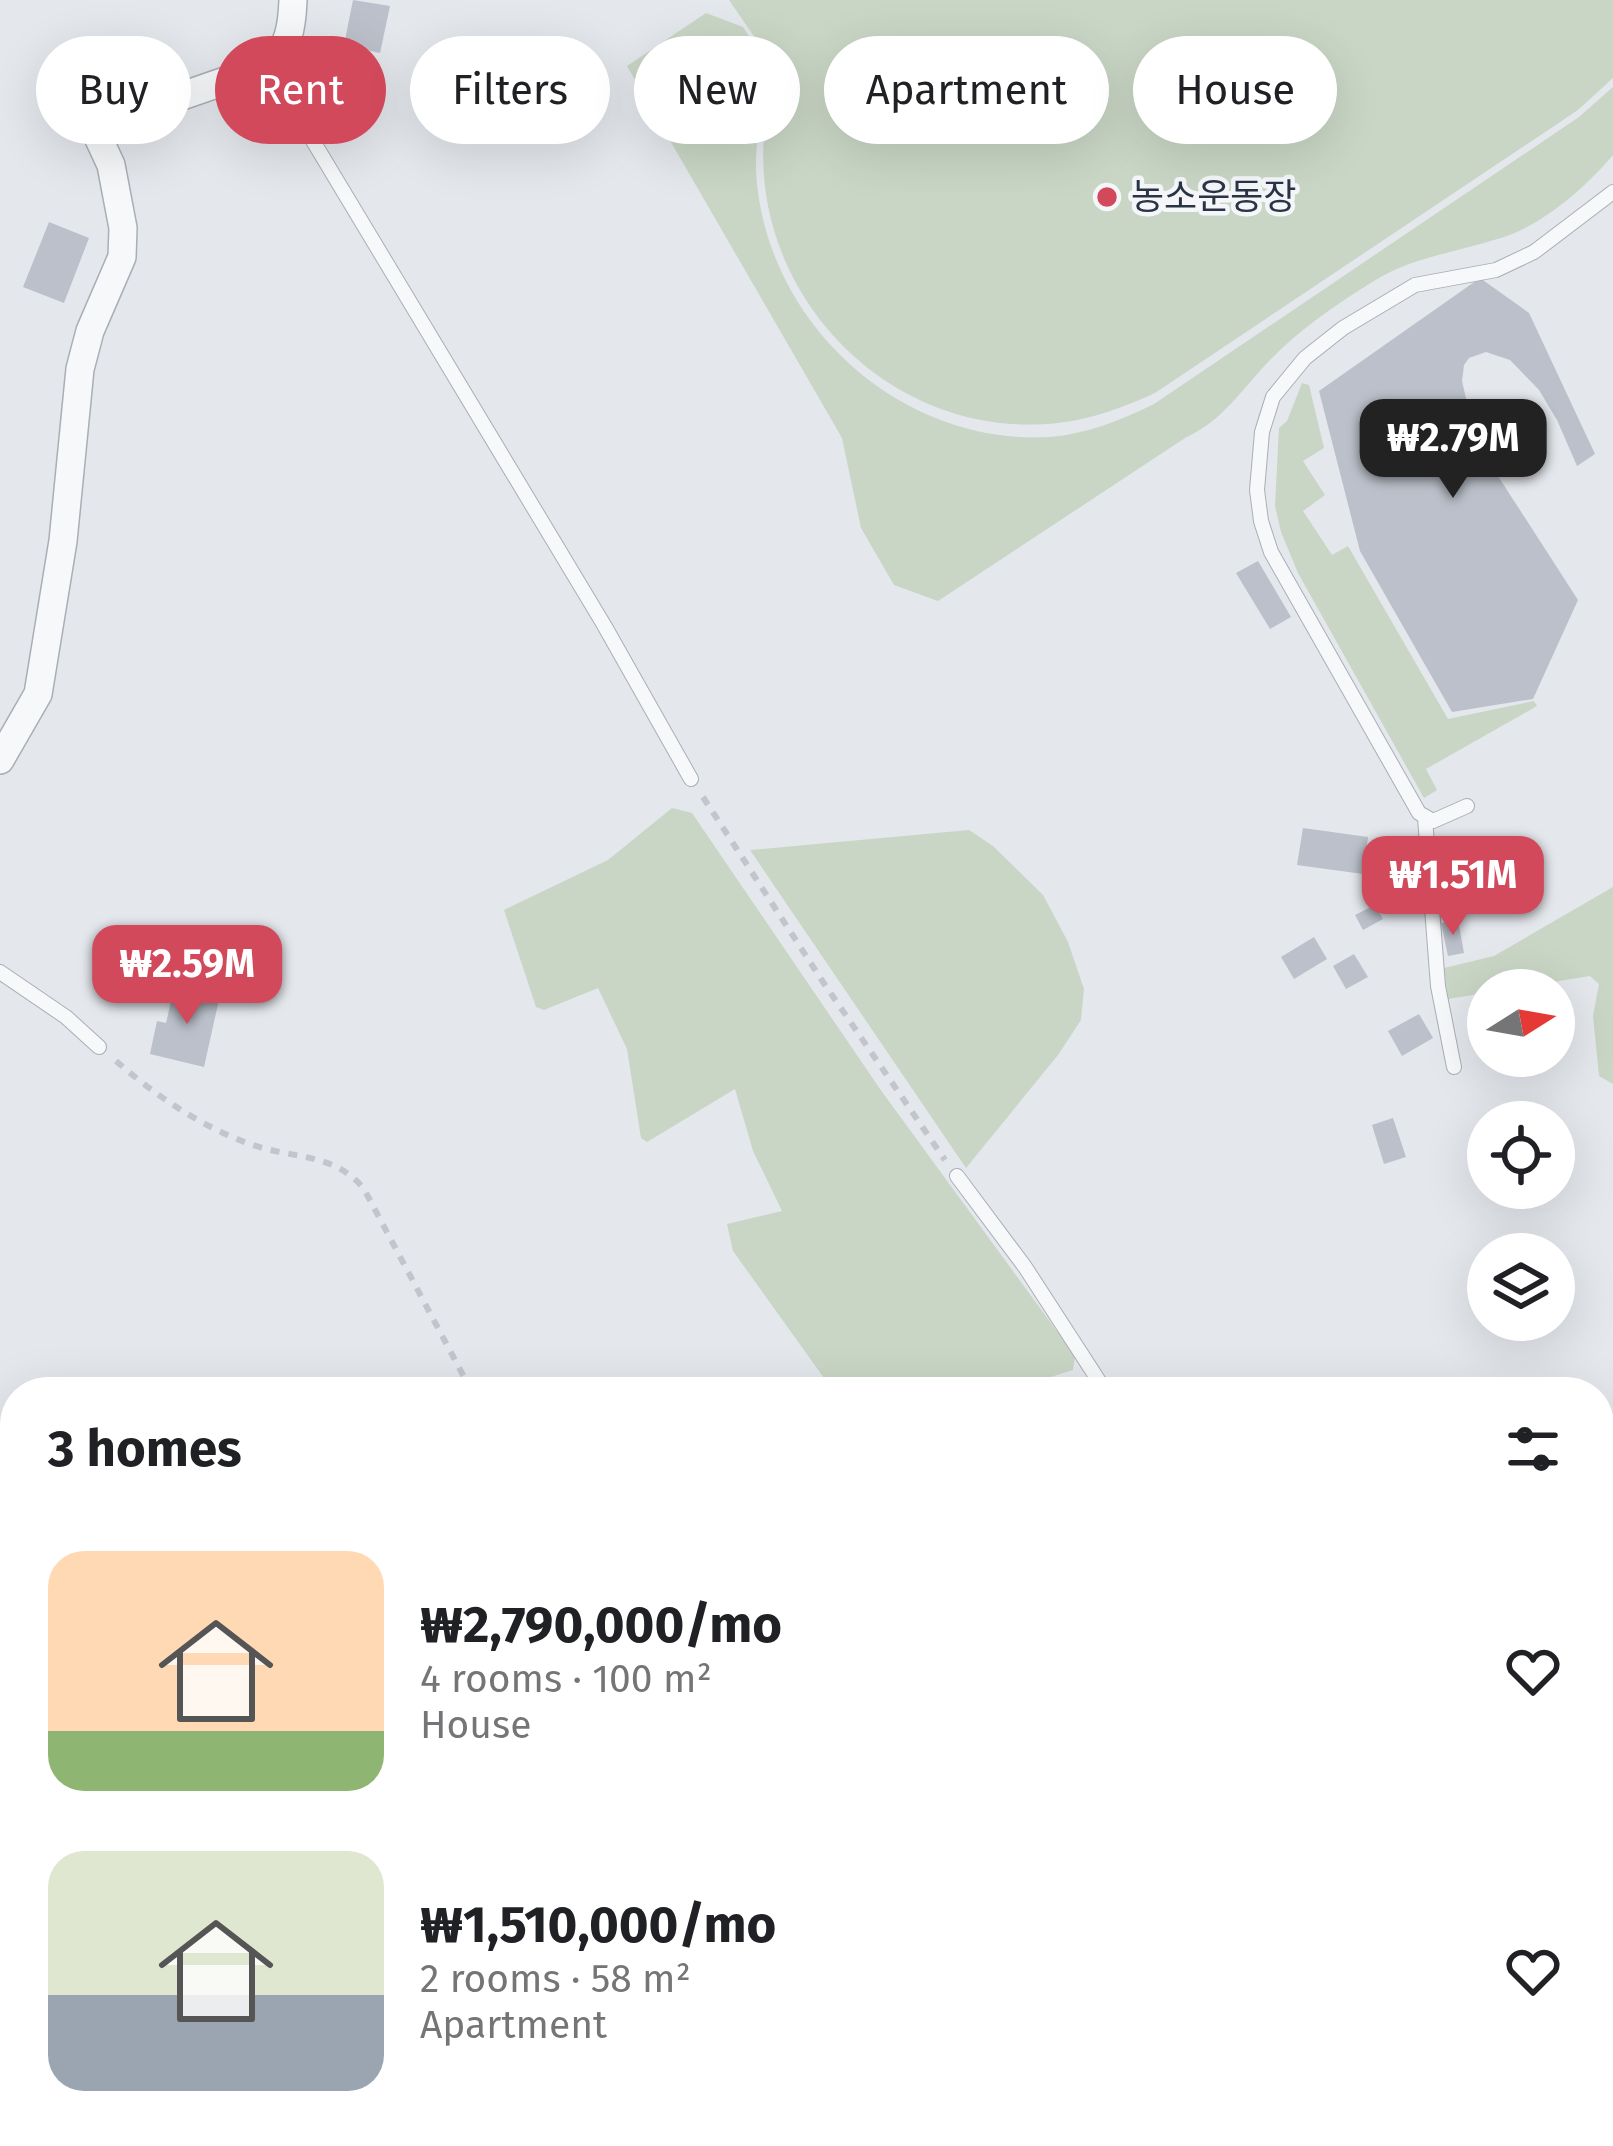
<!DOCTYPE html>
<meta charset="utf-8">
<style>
:root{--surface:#fff;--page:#f6f6f6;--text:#202124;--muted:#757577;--accent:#d1495b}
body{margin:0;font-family:"Fira Sans","Noto Sans KR",sans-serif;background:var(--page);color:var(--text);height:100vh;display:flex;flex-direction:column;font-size:45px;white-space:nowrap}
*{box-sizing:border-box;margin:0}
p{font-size:39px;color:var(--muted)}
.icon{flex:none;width:66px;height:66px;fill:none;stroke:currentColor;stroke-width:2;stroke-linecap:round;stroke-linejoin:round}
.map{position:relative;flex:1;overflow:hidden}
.panel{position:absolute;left:0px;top:1377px;width:1614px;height:771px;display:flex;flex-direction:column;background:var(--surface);border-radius:48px 48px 0 0;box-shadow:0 12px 48px #0002}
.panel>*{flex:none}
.banner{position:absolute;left:36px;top:36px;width:1542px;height:108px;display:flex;gap:24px}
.needle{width:78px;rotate:79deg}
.buttons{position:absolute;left:1467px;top:969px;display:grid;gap:24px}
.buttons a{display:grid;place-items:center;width:108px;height:108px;border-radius:50%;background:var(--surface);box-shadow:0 12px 48px #0002;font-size:60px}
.price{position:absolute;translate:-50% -102px;padding:0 27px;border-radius:24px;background:var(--accent);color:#fff;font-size:39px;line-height:78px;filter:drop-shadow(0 3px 6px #0008)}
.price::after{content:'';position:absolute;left:50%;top:72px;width:36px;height:27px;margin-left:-18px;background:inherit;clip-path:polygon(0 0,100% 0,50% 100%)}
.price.current{background:#222;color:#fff}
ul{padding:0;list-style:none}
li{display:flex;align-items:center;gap:36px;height:300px;padding:0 48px}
li span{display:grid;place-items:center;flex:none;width:336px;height:240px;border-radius:36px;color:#555}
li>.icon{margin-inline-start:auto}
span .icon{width:144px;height:144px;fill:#fffc;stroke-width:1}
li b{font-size:51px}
h2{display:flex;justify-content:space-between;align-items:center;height:144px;padding:0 48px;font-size:51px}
.chip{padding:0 42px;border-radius:54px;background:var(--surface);box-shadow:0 12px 48px #0002;font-size:42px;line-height:108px}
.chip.current{background:var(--accent);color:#fff}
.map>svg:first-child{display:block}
.green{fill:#c9d6c5}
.building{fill:#bbc0ca}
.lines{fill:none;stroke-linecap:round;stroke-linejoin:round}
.lane-casing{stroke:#a9aeb7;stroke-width:16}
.street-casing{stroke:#a9aeb7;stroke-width:30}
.path{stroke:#c2c5cb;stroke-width:6;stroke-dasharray:9 9;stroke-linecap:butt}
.lane{stroke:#f7f8fa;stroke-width:14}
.street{stroke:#f7f8fa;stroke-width:27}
.poi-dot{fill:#d1495b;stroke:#f4f6f9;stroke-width:4.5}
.labels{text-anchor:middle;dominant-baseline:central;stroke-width:9;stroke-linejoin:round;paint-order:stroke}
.poi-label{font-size:36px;fill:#2b3445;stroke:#f4f6f9;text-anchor:start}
</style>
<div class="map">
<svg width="1613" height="2146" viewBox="0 0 1613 2146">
<rect width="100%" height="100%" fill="#e4e7ec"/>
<g class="green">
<path d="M729 0H1613V78L1578 110 1155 393C1124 407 1093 419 1058 423 867 444 714 252 778 71Z"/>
<path d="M706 13 743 27 772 72C763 104 755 138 756 171 764 322 900 446 1050 437 1087 434 1121 420 1154 404L1579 117 1613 87V155C1585 188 1545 223 1504 237 1459 252 1414 256 1374 281 1338 303 1300 329 1271 359 1240 391 1225 419 1185 438L938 601 894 585 861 528 842 438 627 66Z"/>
<path d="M1302 383 1309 385 1324 448 1303 461 1325 495 1303 511 1332 555 1348 546 1448 719 1534 701 1537 706 1426 769 1437 790 1424 798 1298 573 1281 532 1275 506 1279 428 1287 421Z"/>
<path d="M672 808 692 813 880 1089 1075 1356 1073 1370 1003 1392H834L733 1251 727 1224 782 1211 753 1151 735 1089 647 1142 641 1138 627 1049 598 988 544 1010 536 1007 504 910 608 860Z"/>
<path d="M969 830 993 846 1043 895 1068 942 1084 989 1081 1020 1058 1055 966 1168 750 850Z"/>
<path d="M1613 887V1084L1599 1076 1593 1016 1599 984 1590 976 1448 999 1444 968 1494 956Z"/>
<path d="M1613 1667V1960L1599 1966V1670Z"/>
</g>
<g class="building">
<path d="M353 0 390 6 380 53 344 45Z"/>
<path d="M49 222 89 238 64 303 23 287Z"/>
<path d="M1480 278 1529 313 1595 454 1577 466 1557 420 1539 390 1510 360 1486 352 1469 358 1464 365 1462 381 1476 442 1578 600 1533 699 1452 712 1360 551 1319 391Z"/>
<path d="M1258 561 1291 617 1270 629 1236 573Z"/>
<path d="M1303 828 1368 837 1363 874 1297 865Z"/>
<path d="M1375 905 1383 919 1363 930 1355 915Z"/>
<path d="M1458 920 1464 953 1448 956 1441 923Z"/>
<path d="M1314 937 1327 959 1294 979 1281 957Z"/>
<path d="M1354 954 1368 977 1346 989 1333 966Z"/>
<path d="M175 985 220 995 204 1067 150 1054 157 1021 166 1023Z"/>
<path d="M1419 1014 1433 1038 1402 1056 1388 1031Z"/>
<path d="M1393 1118 1406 1157 1384 1164 1372 1125Z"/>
<path d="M144 2133H203L205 2136 188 2146H152Z"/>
</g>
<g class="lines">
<defs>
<g id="lane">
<path d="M268 66 604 625 691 779"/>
<path d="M1467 806 1433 821 1419 813 1271 552 1261 521 1257 490 1262 432 1273 397 1305 358 1343 328 1415 285 1496 270 1534 252 1613 192"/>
<path d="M1425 818 1438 986 1454 1067"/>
<path d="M0 972 66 1017 99 1047"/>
<path d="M957 1176 1025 1267 1106 1392"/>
<path d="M1367 2146 1404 2133"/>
</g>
<g id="street">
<path d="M0 760 38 694 63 541 80 369 90 331 122 257 123 228 111 165 98 137 103 126 113 120 268 66C289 48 292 27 293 0"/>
<path d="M356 2146 379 2133"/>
</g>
</defs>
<use href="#lane" class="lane-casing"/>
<use href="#street" class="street-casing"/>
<g class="path">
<path d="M703 797 823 982 945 1160"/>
<path d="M116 1061C156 1096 203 1128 253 1145 294 1159 335 1153 364 1189L472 1392"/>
<path d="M1424 2142 1438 2146"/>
<path d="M1506 2146H1520"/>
</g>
<use href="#lane" class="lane"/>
<use href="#street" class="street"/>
</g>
<circle class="poi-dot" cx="1107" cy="197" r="12"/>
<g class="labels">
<g class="poi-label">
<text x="1131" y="197">농소운동장</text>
</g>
</g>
</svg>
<div class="buttons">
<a><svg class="needle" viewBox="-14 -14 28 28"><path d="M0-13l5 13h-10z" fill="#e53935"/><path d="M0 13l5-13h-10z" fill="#757577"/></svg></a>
<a><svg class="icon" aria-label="locate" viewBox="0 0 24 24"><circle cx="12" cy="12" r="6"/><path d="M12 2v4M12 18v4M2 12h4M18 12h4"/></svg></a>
<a><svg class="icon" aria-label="layers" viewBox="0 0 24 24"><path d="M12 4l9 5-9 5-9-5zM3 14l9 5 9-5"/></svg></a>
</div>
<b class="price current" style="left:1453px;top:501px">₩2.79M</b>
<b class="price" style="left:1453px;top:938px">₩1.51M</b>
<b class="price" style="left:187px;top:1027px">₩2.59M</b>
<div class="banner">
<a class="chip">Buy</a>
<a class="chip current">Rent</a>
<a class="chip">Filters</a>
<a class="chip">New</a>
<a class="chip">Apartment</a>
<a class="chip">House</a>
</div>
<section class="panel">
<h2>3 homes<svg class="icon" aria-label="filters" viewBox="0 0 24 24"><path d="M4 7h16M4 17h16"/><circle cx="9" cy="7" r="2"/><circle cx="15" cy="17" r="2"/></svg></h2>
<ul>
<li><span style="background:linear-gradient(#ffd9b3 75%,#8fb573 0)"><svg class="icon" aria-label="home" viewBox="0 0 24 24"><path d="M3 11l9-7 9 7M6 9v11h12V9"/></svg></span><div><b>₩2,790,000/mo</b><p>4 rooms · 100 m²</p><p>House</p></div><svg class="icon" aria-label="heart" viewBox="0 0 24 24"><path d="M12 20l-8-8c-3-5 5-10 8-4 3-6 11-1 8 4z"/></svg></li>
<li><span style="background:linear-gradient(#dfe7d0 60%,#9aa5b1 0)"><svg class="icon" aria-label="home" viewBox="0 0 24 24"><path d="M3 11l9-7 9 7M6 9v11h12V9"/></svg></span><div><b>₩1,510,000/mo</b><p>2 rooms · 58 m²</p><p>Apartment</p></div><svg class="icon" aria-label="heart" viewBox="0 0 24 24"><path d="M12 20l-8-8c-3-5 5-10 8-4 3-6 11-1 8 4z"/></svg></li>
</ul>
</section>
</div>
